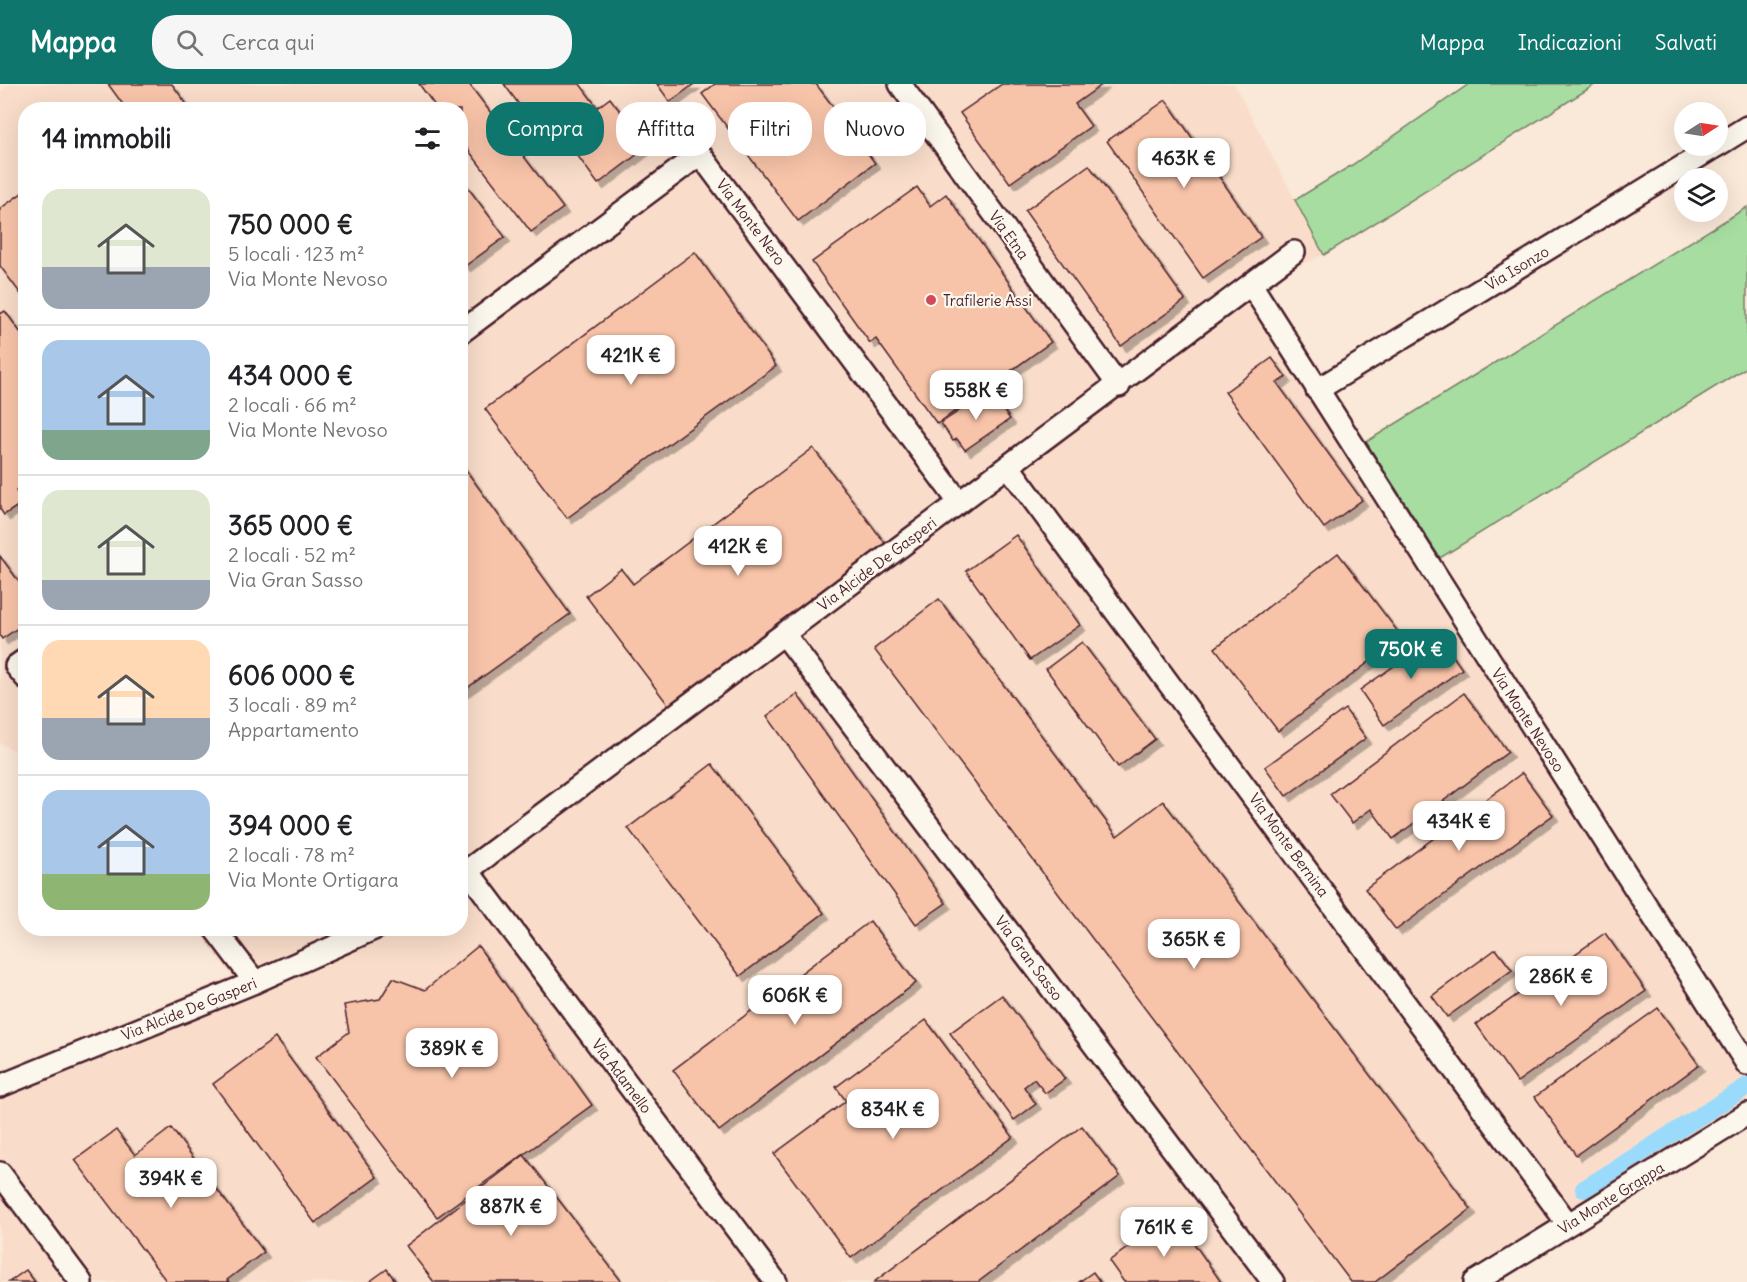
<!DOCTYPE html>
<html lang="it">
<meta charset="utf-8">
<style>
:root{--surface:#fff;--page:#f6f6f6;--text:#202124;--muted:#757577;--line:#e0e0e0;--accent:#0f766e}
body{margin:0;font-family:Delius,sans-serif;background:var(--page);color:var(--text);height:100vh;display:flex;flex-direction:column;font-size:22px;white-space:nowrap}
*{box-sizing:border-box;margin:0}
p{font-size:20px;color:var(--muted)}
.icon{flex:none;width:33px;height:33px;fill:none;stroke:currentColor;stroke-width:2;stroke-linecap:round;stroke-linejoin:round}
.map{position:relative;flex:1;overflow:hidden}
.details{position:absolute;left:18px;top:18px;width:450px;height:834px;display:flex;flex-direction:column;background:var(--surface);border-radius:24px;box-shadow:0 6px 24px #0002}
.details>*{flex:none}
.hud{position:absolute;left:486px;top:18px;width:570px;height:54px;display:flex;gap:12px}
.needle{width:39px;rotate:78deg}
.controls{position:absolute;left:1674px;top:18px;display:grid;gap:12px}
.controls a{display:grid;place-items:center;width:54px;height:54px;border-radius:50%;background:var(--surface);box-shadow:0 6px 24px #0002;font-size:30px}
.price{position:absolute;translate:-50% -51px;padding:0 14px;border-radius:12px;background:#fff;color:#222;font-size:20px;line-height:39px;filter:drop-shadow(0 2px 3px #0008)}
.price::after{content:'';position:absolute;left:50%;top:36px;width:18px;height:14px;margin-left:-9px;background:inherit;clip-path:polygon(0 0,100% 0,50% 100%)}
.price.on{background:var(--accent);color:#fff}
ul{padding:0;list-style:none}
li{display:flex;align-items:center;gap:18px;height:150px;padding:0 24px}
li+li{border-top:2px solid var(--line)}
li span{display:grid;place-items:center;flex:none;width:168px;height:120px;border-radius:18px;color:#555}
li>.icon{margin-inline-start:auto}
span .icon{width:72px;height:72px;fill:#fffc;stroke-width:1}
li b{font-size:26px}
h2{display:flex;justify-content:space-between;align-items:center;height:72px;padding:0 24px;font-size:26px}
.pill{padding:0 21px;border-radius:24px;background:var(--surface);box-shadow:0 6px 24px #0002;font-size:21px;line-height:54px}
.pill.on{background:var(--accent);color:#fff}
header{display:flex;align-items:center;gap:36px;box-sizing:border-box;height:84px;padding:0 30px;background:var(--accent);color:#fff}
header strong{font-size:28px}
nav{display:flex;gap:33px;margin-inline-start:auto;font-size:21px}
.search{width:420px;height:54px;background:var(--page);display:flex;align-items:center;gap:15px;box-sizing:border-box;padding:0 21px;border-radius:24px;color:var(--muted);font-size:22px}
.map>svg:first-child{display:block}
.built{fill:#f9ddca}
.green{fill:#a7dda1;stroke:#787e66;stroke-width:1.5}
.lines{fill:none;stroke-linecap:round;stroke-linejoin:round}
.canal{stroke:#9adbfc;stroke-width:18}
.building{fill:#f8c4a9;stroke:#4a1f2b;stroke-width:1.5;filter:url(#shadow)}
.minor-casing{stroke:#4a1f2b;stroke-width:26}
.minor{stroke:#fbf7ec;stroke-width:21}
.poi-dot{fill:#d1495b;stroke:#fbf7ec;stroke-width:2}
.labels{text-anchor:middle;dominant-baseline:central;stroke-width:4.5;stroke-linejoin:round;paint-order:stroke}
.street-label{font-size:15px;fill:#4a1f2b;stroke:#fbf7ec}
.poi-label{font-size:15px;fill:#4a1f2b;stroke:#fbf7ec;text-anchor:start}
</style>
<header>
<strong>Mappa</strong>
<div class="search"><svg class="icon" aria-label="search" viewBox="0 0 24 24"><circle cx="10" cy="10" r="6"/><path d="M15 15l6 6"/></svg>Cerca qui</div>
<nav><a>Mappa</a><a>Indicazioni</a><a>Salvati</a></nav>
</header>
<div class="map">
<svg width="1747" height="1198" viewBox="0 0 1747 1198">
<defs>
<filter id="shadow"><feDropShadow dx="5.5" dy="5.5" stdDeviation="0" flood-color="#0004"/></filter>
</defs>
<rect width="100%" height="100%" fill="#fae8d8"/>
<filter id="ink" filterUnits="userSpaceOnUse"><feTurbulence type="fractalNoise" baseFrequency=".0167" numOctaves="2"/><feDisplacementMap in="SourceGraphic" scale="12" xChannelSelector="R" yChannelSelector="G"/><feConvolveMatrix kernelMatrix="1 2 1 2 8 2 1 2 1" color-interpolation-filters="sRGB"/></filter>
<g filter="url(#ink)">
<path class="built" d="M10 0H1234L1324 171 1252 201 1747 980V1024L1468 1198H0V987L232 892 196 845 460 844V26H26V667L16 668 0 659V8Z"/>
<g class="green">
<path d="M1469 0H1596L1324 171 1295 116 1352 81Z"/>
<path d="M1747 123V283L1440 474 1366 358Z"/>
</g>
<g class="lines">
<path class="canal" d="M1584 1105 1746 1003"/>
</g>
<g class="building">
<path d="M108 0H172L191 26H127Z"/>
<path d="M419 0H469L563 124 531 148 460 55V26H438Z"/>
<path d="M504 0H580L597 23 547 59Z"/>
<path d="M657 0H694L670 18Z"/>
<path d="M715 0H816L875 79 798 137 702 10Z"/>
<path d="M1002 0H1103L1075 20 1091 42 1010 99 960 29Z"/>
<path d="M610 14 647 63 598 100 562 50Z"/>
<path d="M1166 16 1261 153 1203 194 1107 57Z"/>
<path d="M1089 81 1185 216 1121 262 1025 127Z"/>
<path d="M460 93 505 153 465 182 460 176Z"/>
<path d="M917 103 930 122 946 110 1051 258 937 340 876 255 870 259 812 178Z"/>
<path d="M26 106V217L0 182V125Z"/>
<path d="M695 168 776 282 567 434 485 325Z"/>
<path d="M5 227 26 256V400L16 407 24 418 4 431 0 425V230Z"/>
<path d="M1272 274 1286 293 1277 299 1362 416 1324 444 1225 308Z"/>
<path d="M989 307 1010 335 965 366 957 355 953 357 941 339Z"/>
<path d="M813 364 885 459 669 622 586 512 621 485 633 500Z"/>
<path d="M460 378 570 530 460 609Z"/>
<path d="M1016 451 1080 541 1030 576 966 487Z"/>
<path d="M1338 469 1402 553 1278 647 1215 564Z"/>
<path d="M0 472 26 507V538L2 555 0 552Z"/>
<path d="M939 515 1117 752 1163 717 1471 1125 1375 1198H1351L874 565Z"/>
<path d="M1438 551 1462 585 1384 641 1360 606Z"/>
<path d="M1082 558 1155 655 1118 683 1046 585Z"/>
<path d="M1464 609 1508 668 1393 755 1371 725 1352 739 1330 710Z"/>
<path d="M797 610 946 819 916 840 767 632Z"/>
<path d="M1345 625 1366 654 1286 712 1265 683Z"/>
<path d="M712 680 824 829 740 892 628 744Z"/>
<path d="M1522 689 1553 731 1396 846 1365 805Z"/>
<path d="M870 837 916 899 719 1047 673 986Z"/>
<path d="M1605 849 1646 907 1517 998 1476 940Z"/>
<path d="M478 862 592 1021 437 1133 316 973 349 948 344 921 380 915 393 894 425 906Z"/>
<path d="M1496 865 1512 886 1447 933 1432 912Z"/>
<path d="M1002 911 1065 995 1045 1009 1034 995 1024 1003 1036 1020 1014 1036 950 949Z"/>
<path d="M1658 924 1699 981 1576 1071 1535 1013Z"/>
<path d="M926 936 1013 1053 851 1174 774 1070 846 1017 836 1003Z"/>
<path d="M275 954 377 1093 315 1139 213 1000Z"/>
<path d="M1082 1042 1120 1092 978 1198H874Z"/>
<path d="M171 1044 264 1168 227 1196 229 1198H167L75 1076 116 1046 135 1071Z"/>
<path d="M524 1071 622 1198H434L406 1162Z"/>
<path d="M1174 1131 1221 1198H1124L1109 1177Z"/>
<path d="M387 1185 396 1198H369Z"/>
<path d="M26 1186 35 1198H9Z"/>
<path d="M1093 1188 1100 1198H1079Z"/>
</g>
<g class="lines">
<defs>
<g id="minor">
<path d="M900 0 1119 302"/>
<path d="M1718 61 1747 43"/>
<path d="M1252 202 1747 980"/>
<path d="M460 249 700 70 959 418"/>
<path d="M1317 306 1716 62"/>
<path d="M1009 383 1568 1140"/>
<path d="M784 550 1273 1198"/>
<path d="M26 575 16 582 26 594"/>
<path d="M468 787 776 1198"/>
<path d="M460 792 1294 168"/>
<path d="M214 844 255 898"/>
<path d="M0 1002 255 898 376 844"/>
<path d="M0 1089 81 1198"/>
<path d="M1475 1198 1747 1030"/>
</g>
</defs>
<use href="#minor" class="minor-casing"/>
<use href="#minor" class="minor"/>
</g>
</g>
<circle class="poi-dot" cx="931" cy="216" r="6"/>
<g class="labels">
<g class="street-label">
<text transform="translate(751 138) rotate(53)">Via Monte Nero</text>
<text transform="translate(1009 151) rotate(54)">Via Etna</text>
<text transform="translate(1517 184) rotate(-31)">Via Isonzo</text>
<text transform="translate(877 480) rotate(-37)">Via Alcide De Gasperi</text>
<text transform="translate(1528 636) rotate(57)">Via Monte Nevoso</text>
<text transform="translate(1289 761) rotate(54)">Via Monte Bernina</text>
<text transform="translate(1029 874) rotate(53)">Via Gran Sasso</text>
<text transform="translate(189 925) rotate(-22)">Via Alcide De Gasperi</text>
<text transform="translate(622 992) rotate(53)">Via Adamello</text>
<text transform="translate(1611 1114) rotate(-32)">Via Monte Grappa</text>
</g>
<g class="poi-label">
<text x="943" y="216">Trafilerie Assi</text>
</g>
</g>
</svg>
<div class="controls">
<a><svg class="needle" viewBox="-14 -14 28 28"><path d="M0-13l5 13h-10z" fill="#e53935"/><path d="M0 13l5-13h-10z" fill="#757577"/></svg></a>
<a><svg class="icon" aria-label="layers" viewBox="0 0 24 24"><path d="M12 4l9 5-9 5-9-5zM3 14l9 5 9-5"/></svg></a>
</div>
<b class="price" style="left:1184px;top:105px">463K €</b>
<b class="price" style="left:631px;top:302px">421K €</b>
<b class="price" style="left:976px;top:337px">558K €</b>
<b class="price" style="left:738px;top:493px">412K €</b>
<b class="price on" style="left:1411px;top:596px">750K €</b>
<b class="price" style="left:1459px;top:768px">434K €</b>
<b class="price" style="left:1194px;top:886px">365K €</b>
<b class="price" style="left:1561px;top:923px">286K €</b>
<b class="price" style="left:795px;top:942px">606K €</b>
<b class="price" style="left:452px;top:995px">389K €</b>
<b class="price" style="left:893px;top:1056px">834K €</b>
<b class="price" style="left:171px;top:1125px">394K €</b>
<b class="price" style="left:511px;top:1153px">887K €</b>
<b class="price" style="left:1164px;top:1174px">761K €</b>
<div class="hud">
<a class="pill on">Compra</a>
<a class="pill">Affitta</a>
<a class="pill">Filtri</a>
<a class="pill">Nuovo</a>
</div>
<section class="details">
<h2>14 immobili<svg class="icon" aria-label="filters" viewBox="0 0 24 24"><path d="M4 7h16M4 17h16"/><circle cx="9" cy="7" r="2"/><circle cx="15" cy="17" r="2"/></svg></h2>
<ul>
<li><span style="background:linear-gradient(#dfe7d0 65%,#9aa5b1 0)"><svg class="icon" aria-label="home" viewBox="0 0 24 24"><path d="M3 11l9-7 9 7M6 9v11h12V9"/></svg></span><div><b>750 000 €</b><p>5 locali · 123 m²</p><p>Via Monte Nevoso</p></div></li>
<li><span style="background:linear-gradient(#a9c7e8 75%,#7fa58c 0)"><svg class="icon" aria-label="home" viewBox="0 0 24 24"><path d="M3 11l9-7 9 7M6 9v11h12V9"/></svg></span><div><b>434 000 €</b><p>2 locali · 66 m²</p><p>Via Monte Nevoso</p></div></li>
<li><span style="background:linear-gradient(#dfe7d0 75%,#9aa5b1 0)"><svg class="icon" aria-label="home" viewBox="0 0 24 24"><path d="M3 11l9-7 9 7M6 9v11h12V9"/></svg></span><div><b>365 000 €</b><p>2 locali · 52 m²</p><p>Via Gran Sasso</p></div></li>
<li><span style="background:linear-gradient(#ffd9b3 65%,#9aa5b1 0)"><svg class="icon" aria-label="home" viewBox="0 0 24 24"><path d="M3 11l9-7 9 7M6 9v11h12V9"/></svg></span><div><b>606 000 €</b><p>3 locali · 89 m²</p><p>Appartamento</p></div></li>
<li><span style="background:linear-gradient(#a9c7e8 70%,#8fb573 0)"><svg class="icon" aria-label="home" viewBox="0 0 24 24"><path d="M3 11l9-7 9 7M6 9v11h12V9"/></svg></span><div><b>394 000 €</b><p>2 locali · 78 m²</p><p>Via Monte Ortigara</p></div></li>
</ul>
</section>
</div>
